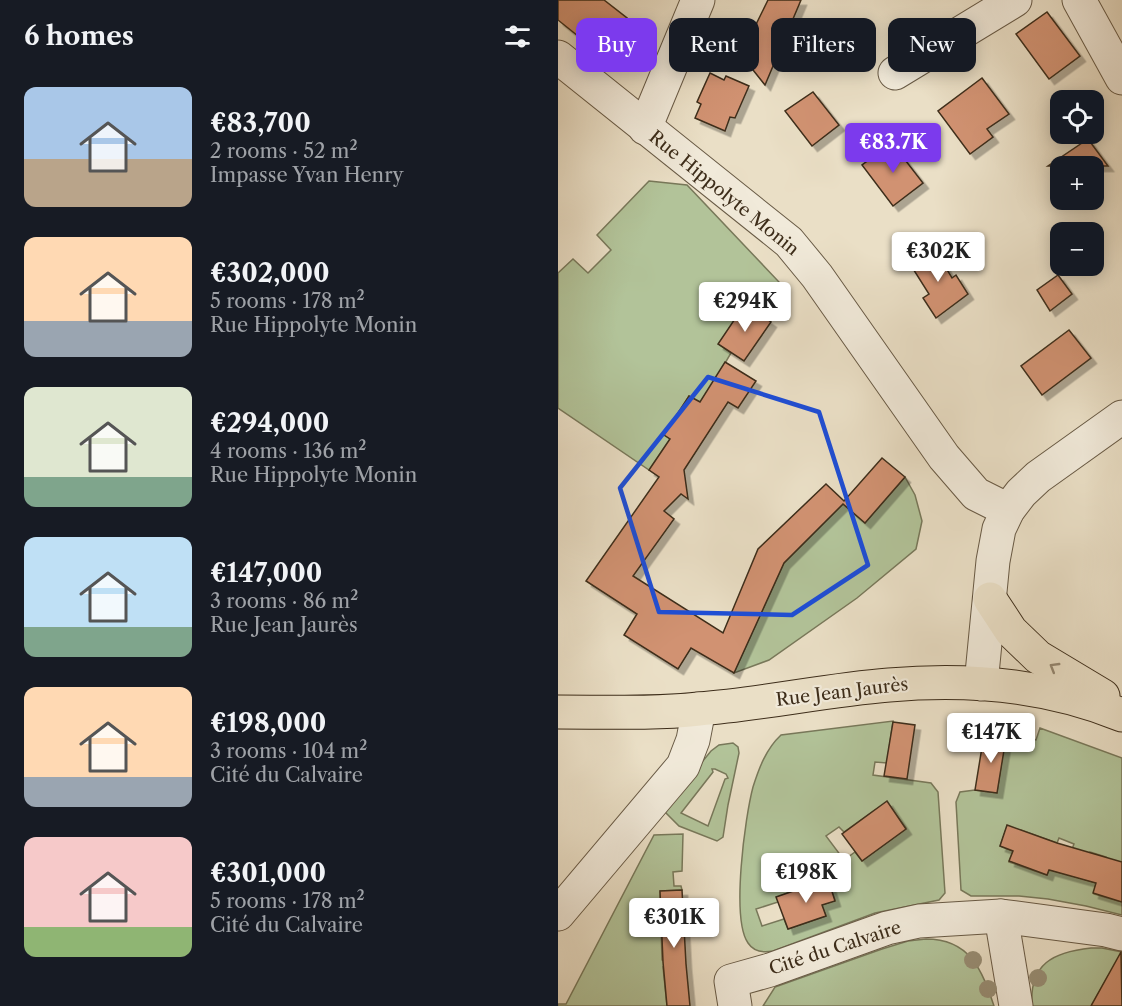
<!DOCTYPE html>
<meta charset="utf-8">
<style>
:root{--surface:#171b24;--page:#20242c;--text:#f1f3f6;--muted:#9ea1a6;--accent:#7c3aed}
body{margin:0;font-family:"Libre Caslon Text",serif;background:var(--page);color:var(--text);height:100vh;display:flex;flex-direction:column;font-size:22px;white-space:nowrap}
*{box-sizing:border-box;margin:0}
p{font-size:20px;color:var(--muted)}
.icon{flex:none;width:33px;height:33px;fill:none;stroke:currentColor;stroke-width:2;stroke-linecap:round;stroke-linejoin:round}
.map{position:relative;flex:1;overflow:hidden}
.drawer{display:flex;flex-direction:column;background:var(--surface);width:558px}
.drawer>*{flex:none}
.banner{position:absolute;left:18px;top:18px;width:456px;height:54px;display:flex;gap:12px}
.buttons{position:absolute;left:492px;top:90px;display:grid;gap:12px}
.buttons a{display:grid;place-items:center;width:54px;height:54px;border-radius:12px;background:var(--surface);box-shadow:0 3px 15px #0003;font-size:30px}
.price{position:absolute;translate:-50% -51px;padding:0 14px;border-radius:6px;background:#fff;color:#222;font-size:20px;line-height:39px;filter:drop-shadow(0 2px 3px #0008)}
.price::after{content:'';position:absolute;left:50%;top:36px;width:18px;height:14px;margin-left:-9px;background:inherit;clip-path:polygon(0 0,100% 0,50% 100%)}
.price.on{background:var(--accent);color:#fff}
ul{padding:0;list-style:none}
li{display:flex;align-items:center;gap:18px;height:150px;padding:0 24px}
li span{display:grid;place-items:center;flex:none;width:168px;height:120px;border-radius:12px;color:#555}
li>.icon{margin-inline-start:auto}
span .icon{width:72px;height:72px;fill:#fffc;stroke-width:1}
li b{font-size:26px}
h2{display:flex;justify-content:space-between;align-items:center;height:72px;padding:0 24px;font-size:26px}
.chip{padding:0 21px;border-radius:12px;background:var(--surface);box-shadow:0 3px 15px #0003;font-size:21px;line-height:54px}
.chip.on{background:var(--accent);color:#fff}
main{display:flex;flex:1;min-height:0}
.map>svg:first-child{display:block}
.green{fill:#b2c399;stroke:#78785a;stroke-width:1.5;fill-rule:evenodd}
.building{fill:#d19272;stroke:#3d2d1a;stroke-width:1.5;filter:url(#shadow)}
.lines{fill:none;stroke-linecap:round;stroke-linejoin:round}
.minor-casing{stroke:#685a45;stroke-width:35}
.major-casing{stroke:#3d2d1a;stroke-width:35}
.minor{stroke:#f1eada;stroke-width:33}
.major{stroke:#eadfc6;stroke-width:33}
.tree{fill:#988e75}
.oneway{stroke:#948670}
.marked{fill:none;stroke:#1d4ed8;stroke-width:4.5;stroke-linejoin:round}
.labels{text-anchor:middle;dominant-baseline:central;stroke-width:4.5;stroke-linejoin:round;paint-order:stroke}
.street-label{font-size:18px;fill:#3d2d1a;stroke:#f1eada}
</style>
<main>
<section class="drawer">
<h2>6 homes<svg class="icon" aria-label="filters" viewBox="0 0 24 24"><path d="M4 7h16M4 17h16"/><circle cx="9" cy="7" r="2"/><circle cx="15" cy="17" r="2"/></svg></h2>
<ul>
<li><span style="background:linear-gradient(#a9c7e8 60%,#b9a48a 0)"><svg class="icon" aria-label="home" viewBox="0 0 24 24"><path d="M3 11l9-7 9 7M6 9v11h12V9"/></svg></span><div><b>€83,700</b><p>2 rooms · 52 m²</p><p>Impasse Yvan Henry</p></div></li>
<li><span style="background:linear-gradient(#ffd9b3 70%,#9aa5b1 0)"><svg class="icon" aria-label="home" viewBox="0 0 24 24"><path d="M3 11l9-7 9 7M6 9v11h12V9"/></svg></span><div><b>€302,000</b><p>5 rooms · 178 m²</p><p>Rue Hippolyte Monin</p></div></li>
<li><span style="background:linear-gradient(#dfe7d0 75%,#7fa58c 0)"><svg class="icon" aria-label="home" viewBox="0 0 24 24"><path d="M3 11l9-7 9 7M6 9v11h12V9"/></svg></span><div><b>€294,000</b><p>4 rooms · 136 m²</p><p>Rue Hippolyte Monin</p></div></li>
<li><span style="background:linear-gradient(#bfe0f5 75%,#7fa58c 0)"><svg class="icon" aria-label="home" viewBox="0 0 24 24"><path d="M3 11l9-7 9 7M6 9v11h12V9"/></svg></span><div><b>€147,000</b><p>3 rooms · 86 m²</p><p>Rue Jean Jaurès</p></div></li>
<li><span style="background:linear-gradient(#ffd9b3 75%,#9aa5b1 0)"><svg class="icon" aria-label="home" viewBox="0 0 24 24"><path d="M3 11l9-7 9 7M6 9v11h12V9"/></svg></span><div><b>€198,000</b><p>3 rooms · 104 m²</p><p>Cité du Calvaire</p></div></li>
<li><span style="background:linear-gradient(#f6c9c9 75%,#8fb573 0)"><svg class="icon" aria-label="home" viewBox="0 0 24 24"><path d="M3 11l9-7 9 7M6 9v11h12V9"/></svg></span><div><b>€301,000</b><p>5 rooms · 178 m²</p><p>Cité du Calvaire</p></div></li>
</ul>
</section>
<div class="map">
<svg width="564" height="1006" viewBox="0 0 564 1006">
<defs>
<filter id="shadow"><feDropShadow dx="5.5" dy="5.5" stdDeviation="0" flood-color="#0004"/></filter>
</defs>
<rect width="100%" height="100%" fill="#eadfc6"/>
<filter id="stains"><feTurbulence type="fractalNoise" baseFrequency=".00333" numOctaves="4"/><feColorMatrix values="0 0 0 0 .2 0 0 0 0 .09 0 0 0 0 .02 0 0 0 .5 -.17"/></filter>
<radialGradient id="worn" r=".72"><stop offset=".6" stop-color="#630" stop-opacity="0"/><stop offset="1" stop-color="#630" stop-opacity=".3"/></radialGradient>
<g class="green">
<path d="M91 181 129 185 221 282 187 304 161 344 173 353 144 403 131 396 106 434 112 439 91 470 0 408V273L15 259 30 273 53 250 39 235Z"/>
<path d="M347 477 357 495 364 521 358 549 299 598 211 660 176 673 226 563 285 504 307 523Z"/>
<path d="M335 721 329 763 317 762 315 775 373 783 380 792 387 893 381 900 317 913 215 951C205 953 196 952 190 943 173 919 187 817 195 787 201 768 208 749 223 735ZM331 805 348 828 304 861 297 852 286 860 268 836 281 827 286 832 317 810ZM267 872 277 900 264 905 268 916 230 929 226 919 204 926 198 909 220 902 219 897 255 884 253 877Z"/>
<path d="M428 721 470 725 467 738 478 740 482 728 564 758V867L547 862 548 857 532 852 525 879 538 883 536 894 564 902V915L528 906 490 899 461 896H413L403 890 398 802 402 792 417 790 439 793 447 738 426 735ZM448 829 463 830 499 843 501 838 516 844 506 870 493 865 489 875 451 862 455 851 442 846Z"/>
<path d="M175 743 180 747 181 753 170 805 165 837 159 841 121 826 105 810 153 751 161 745ZM154 769H157L168 774 170 778 167 779 150 826 123 813 155 772Z"/>
<path d="M125 834 124 871 115 872 116 886H123L124 890 102 891 104 960 128 965 105 967 109 1006H0V1004H8L96 835Z"/>
<path d="M368 939C412 939 424 970 436 1006H205L217 987 324 949 350 941Z"/>
<path d="M533 948H544L564 952V983L550 976 533 1006H474C471 964 495 952 533 948Z"/>
</g>
<g class="building">
<path d="M0 0H46L69 18 42 52 36 47 35 48 0 20Z"/>
<path d="M210 0H243L207 85 183 55Z"/>
<path d="M489 12 522 56 491 79 458 34Z"/>
<path d="M152 73 166 80 168 76 191 86 177 118 172 117 167 131 137 118 143 104 139 102Z"/>
<path d="M424 78 451 114 429 129 435 137 412 154 380 111Z"/>
<path d="M255 92 281 125 254 146 227 111Z"/>
<path d="M530 139 550 166H490Z"/>
<path d="M334 143 365 183 335 206 304 165Z"/>
<path d="M376 248 394 278 398 275 410 294 378 318 365 298 371 294 352 264Z"/>
<path d="M500 275 514 294 492 311 479 290Z"/>
<path d="M187 304 213 322 186 361 160 344Z"/>
<path d="M511 330 533 358 484 395 463 366Z"/>
<path d="M167 362 198 381 180 408 170 402 126 470 130 499 123 494 106 511 116 519 75 576 165 633 200 549 268 484 286 501 324 458 347 477 307 523 285 504 226 563 176 673 133 648 120 669 66 635 79 614 28 581 101 477 91 470 112 439 106 435 131 396 142 402Z"/>
<path d="M335 722 357 725 349 779 326 776Z"/>
<path d="M426 735 448 738 439 793 417 790Z"/>
<path d="M329 801 348 829 304 861 284 834Z"/>
<path d="M449 825 499 843 564 862V902L535 893 538 883 491 870 489 875 451 861 455 851 442 846Z"/>
<path d="M270 879 277 901 264 905 268 916 230 929 218 897Z"/>
<path d="M124 890 128 964 132 1006H109L105 962 102 891Z"/>
<path d="M563 952 564 1006H533Z"/>
</g>
<g class="lines">
<defs>
<g id="minor">
<path d="M521 0 564 78"/>
<path d="M0 57 231 242 259 276 386 457 418 494 450 510"/>
<path d="M337 73 457 0"/>
<path d="M87 128 140 0"/>
<path d="M423 684 435 561 441 529 450 510 463 493 480 477 564 417"/>
<path d="M0 914 125 766 135 740 141 709"/>
<path d="M443 916 458 1006"/>
<path d="M177 1006 173 981 212 970 329 928 361 921 443 916 548 930 564 934"/>
</g>
<g id="major">
<path d="M432 599 453 631 480 657 545 696"/>
<path d="M0 712C47 712 94 714 141 709 205 704 268 690 331 685 410 678 491 685 564 715"/>
</g>
</defs>
<use href="#minor" class="minor-casing"/>
<use href="#major" class="major-casing"/>
<use href="#minor" class="minor"/>
<use href="#major" class="major"/>
</g>
<g class="tree">
<circle cx="415" cy="960" r="9"/>
<circle cx="480" cy="978" r="9"/>
<circle cx="430" cy="989" r="9"/>
</g>
<defs><path id="oneway-chevron" d="M-2-3.5L2.5 0L-2 3.5" fill="none" stroke-width="1.6" stroke-linecap="round" stroke-linejoin="round" transform="scale(1.5)"/></defs>
<use class="oneway" href="#oneway-chevron" transform="translate(496 667) rotate(-149)"/>
<path class="marked" d="M150 377 261 412 310 565 234 615 101 612 62 488Z"/>
<g class="labels">
<g class="street-label">
<text transform="translate(166 193) rotate(39)">Rue Hippolyte Monin</text>
<text transform="translate(284 692) rotate(-7)">Rue Jean Jaurès</text>
<text transform="translate(277 948) rotate(-18)">Cité du Calvaire</text>
</g>
</g>
<rect width="100%" height="100%" filter="url(#stains)"/>
<rect width="100%" height="100%" fill="url(#worn)"/>
</svg>
<div class="buttons">
<a><svg class="icon" aria-label="locate" viewBox="0 0 24 24"><circle cx="12" cy="12" r="6"/><path d="M12 2v4M12 18v4M2 12h4M18 12h4"/></svg></a>
<a>+</a>
<a>−</a>
</div>
<b class="price on" style="left:335px;top:174px">€83.7K</b>
<b class="price" style="left:380px;top:283px">€302K</b>
<b class="price" style="left:187px;top:333px">€294K</b>
<b class="price" style="left:433px;top:764px">€147K</b>
<b class="price" style="left:248px;top:904px">€198K</b>
<b class="price" style="left:116px;top:949px">€301K</b>
<div class="banner">
<a class="chip on">Buy</a>
<a class="chip">Rent</a>
<a class="chip">Filters</a>
<a class="chip">New</a>
</div>
</div>
</main>
